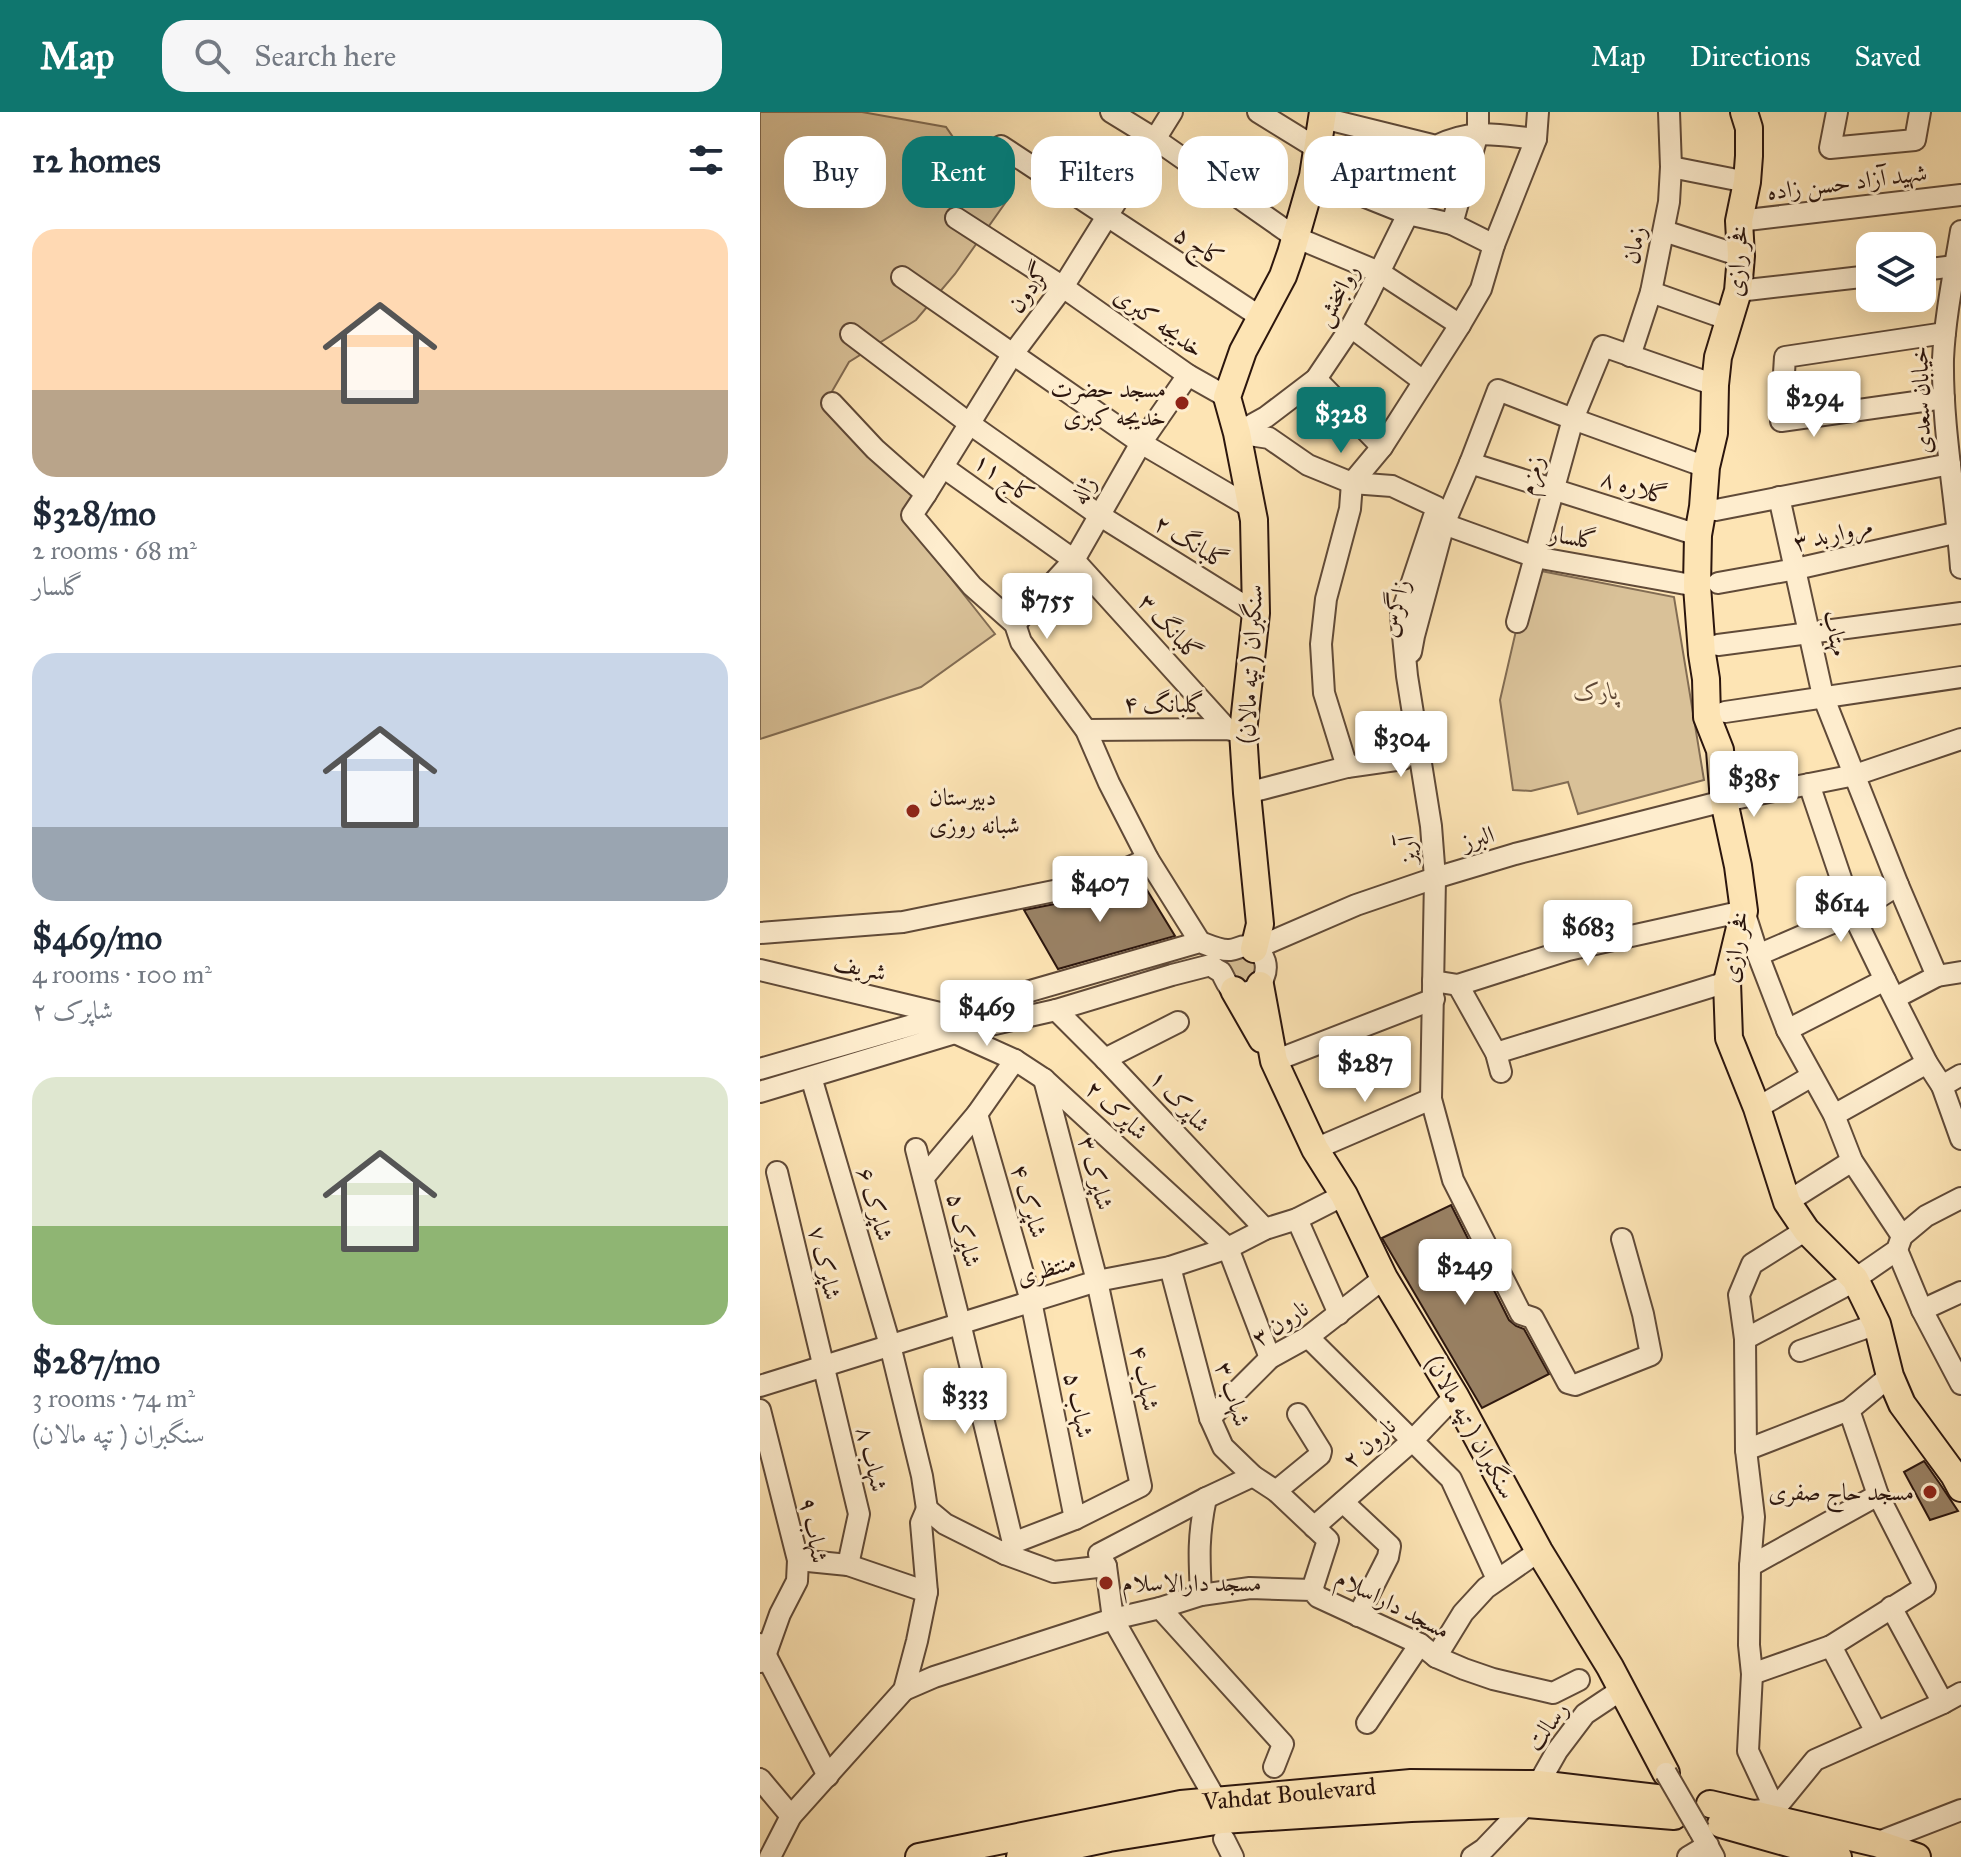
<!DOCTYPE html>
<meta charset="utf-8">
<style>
:root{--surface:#fff;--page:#f6f6f7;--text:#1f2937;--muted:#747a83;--accent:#0f766e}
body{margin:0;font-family:"IM FELL Great Primer",Amiri,serif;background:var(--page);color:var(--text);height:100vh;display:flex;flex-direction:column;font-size:30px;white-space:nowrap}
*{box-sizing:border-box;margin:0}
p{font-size:26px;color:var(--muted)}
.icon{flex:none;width:44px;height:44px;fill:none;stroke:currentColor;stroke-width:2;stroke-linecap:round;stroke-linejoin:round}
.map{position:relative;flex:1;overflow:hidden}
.sheet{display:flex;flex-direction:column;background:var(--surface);width:760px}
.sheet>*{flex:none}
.banner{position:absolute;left:24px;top:24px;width:760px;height:72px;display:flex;gap:16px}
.controls{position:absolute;left:1096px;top:120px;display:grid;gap:16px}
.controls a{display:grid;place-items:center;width:80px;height:80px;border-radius:16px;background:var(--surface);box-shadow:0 8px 32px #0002;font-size:40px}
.price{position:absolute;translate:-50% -68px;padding:0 18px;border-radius:8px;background:#fff;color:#222;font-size:26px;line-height:52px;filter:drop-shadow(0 2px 4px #0008)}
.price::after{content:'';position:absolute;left:50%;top:48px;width:24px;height:18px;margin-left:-12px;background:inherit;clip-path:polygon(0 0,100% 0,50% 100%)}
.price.selected{background:var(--accent);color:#fff}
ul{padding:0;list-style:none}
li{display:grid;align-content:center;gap:16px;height:424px;padding:0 32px}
li span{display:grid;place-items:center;height:248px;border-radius:24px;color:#555}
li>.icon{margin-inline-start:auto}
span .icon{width:144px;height:144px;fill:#fffc;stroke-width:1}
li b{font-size:34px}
h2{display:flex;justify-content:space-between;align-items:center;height:96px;padding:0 32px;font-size:34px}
.tag{padding:0 28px;border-radius:24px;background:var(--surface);box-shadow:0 8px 32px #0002;font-size:28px;line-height:72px}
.tag.selected{background:var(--accent);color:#fff}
header{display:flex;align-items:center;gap:48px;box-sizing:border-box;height:112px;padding:0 40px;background:var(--accent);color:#fff}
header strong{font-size:38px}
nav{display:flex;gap:44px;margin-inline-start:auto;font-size:28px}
.search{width:560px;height:72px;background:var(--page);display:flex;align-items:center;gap:20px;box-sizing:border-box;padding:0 28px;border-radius:24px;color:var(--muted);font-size:30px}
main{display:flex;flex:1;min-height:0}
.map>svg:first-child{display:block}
.green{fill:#d9c198;stroke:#826c53;stroke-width:2}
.building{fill:#998164;stroke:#2c160e;stroke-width:2}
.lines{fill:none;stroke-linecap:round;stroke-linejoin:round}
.minor-casing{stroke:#604a38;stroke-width:24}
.major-casing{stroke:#2c160e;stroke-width:30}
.minor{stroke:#feedce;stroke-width:20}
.major{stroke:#fde4b4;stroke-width:26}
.minor-bridge-casing{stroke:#604a38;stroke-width:24;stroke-linecap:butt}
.minor-bridge{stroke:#feedce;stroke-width:20}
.poi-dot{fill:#8f2418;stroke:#feedce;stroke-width:3}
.labels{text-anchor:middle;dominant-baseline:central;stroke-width:6;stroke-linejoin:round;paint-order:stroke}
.street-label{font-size:24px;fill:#2c160e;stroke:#feedce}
.poi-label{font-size:24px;fill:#2c160e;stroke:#feedce;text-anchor:end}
.park-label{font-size:24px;font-style:italic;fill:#604937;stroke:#feedce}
</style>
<header>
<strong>Map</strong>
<div class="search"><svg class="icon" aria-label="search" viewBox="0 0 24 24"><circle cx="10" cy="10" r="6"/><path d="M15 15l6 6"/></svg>Search here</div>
<nav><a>Map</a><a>Directions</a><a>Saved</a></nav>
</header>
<main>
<section class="sheet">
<h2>12 homes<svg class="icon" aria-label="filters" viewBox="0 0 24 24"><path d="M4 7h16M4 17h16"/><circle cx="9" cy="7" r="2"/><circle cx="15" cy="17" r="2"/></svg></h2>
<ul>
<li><span style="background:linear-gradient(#ffd9b3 65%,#b9a48a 0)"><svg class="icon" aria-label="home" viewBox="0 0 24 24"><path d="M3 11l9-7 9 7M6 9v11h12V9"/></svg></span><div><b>$328/mo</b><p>2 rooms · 68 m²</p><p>گلسار</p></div></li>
<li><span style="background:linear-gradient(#c9d6e8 70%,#9aa5b1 0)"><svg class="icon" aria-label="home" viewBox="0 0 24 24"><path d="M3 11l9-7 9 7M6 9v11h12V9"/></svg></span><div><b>$469/mo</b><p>4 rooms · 100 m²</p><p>شاپرک ۲</p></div></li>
<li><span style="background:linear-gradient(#dfe7d0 60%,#8fb573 0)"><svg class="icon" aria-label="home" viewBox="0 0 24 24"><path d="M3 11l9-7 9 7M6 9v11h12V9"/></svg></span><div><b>$287/mo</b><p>3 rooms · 74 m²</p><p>سنگبران ( تپه مالان)</p></div></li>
</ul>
</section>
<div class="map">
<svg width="1201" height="1745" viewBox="0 0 1201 1745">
<rect width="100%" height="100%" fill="#fde4b4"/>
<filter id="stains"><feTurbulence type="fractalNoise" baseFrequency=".0025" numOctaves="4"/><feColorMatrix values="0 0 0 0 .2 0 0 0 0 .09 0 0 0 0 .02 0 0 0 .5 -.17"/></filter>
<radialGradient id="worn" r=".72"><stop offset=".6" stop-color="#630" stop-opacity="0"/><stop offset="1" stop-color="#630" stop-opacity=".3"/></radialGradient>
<g class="green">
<path d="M0 0H102L186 15 221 66 248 87 195 162 156 208 89 250 63 295 155 379 141 403 235 522 161 575 0 627Z"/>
<path d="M781 459 914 485 944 668 818 702 808 670 771 679 753 678 740 588 758 510Z"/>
<path d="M469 839 505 848 483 880 461 850Z"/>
</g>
<g class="building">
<path d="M379 765 415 824 298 857 264 798 336 784Z"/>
<path d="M691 1093 749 1208 756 1214 764 1217 789 1262 722 1296 622 1126Z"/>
<path d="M1164 1349 1180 1372 1198 1399 1170 1408 1144 1360Z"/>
</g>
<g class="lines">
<defs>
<g id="minor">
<path d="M351 0 395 27 535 125 619 160 700 213"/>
<path d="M498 0 558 37"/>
<path d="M1077 0 1070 36 1155 28 1160 0"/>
<path d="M563 6 676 34C712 16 738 23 776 27"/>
<path d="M241 34 502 206"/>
<path d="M911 55 987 70"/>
<path d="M553 64 648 102 692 112"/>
<path d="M196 106 303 175 428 263 467 285"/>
<path d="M979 109 1201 83"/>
<path d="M904 119 981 144"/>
<path d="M1201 119C1194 161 1185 204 1183 247 1182 317 1196 386 1201 456"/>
<path d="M734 133 776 27 778 0"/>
<path d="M1162 158 1195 154"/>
<path d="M142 165 381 331 492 396"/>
<path d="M978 179 1110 164"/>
<path d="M891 180 970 208"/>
<path d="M591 215 663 269"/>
<path d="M91 222 210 312 339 403 496 501"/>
<path d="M870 244 891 180 909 90 911 55 909 0"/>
<path d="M556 267 622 335"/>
<path d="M1184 286 1021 309 1025 245 1185 221"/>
<path d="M72 291 115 337 166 382 152 403 212 474 255 512 261 530 326 618 349 671 388 747 440 830"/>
<path d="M477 321 509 326 548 353 592 371 632 374 677 395 641 503 647 564 671 714 675 766 671 987 693 1068 761 1202 773 1206 808 1271 815 1273 891 1243 883 1202 862 1127"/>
<path d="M477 321 506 305 556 267 591 215 606 187 648 102 676 34"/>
<path d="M710 351 938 423"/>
<path d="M183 355 314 448 467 617"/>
<path d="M166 382 252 243 303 175 412 0"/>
<path d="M1019 385 1063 584 1138 773 1177 864"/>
<path d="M943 395 956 398 1190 352"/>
<path d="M684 412 775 445 937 474"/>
<path d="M958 471 1036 457 1199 420"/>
<path d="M757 510 813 307 843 234 955 273"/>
<path d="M255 512 314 448 381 331 428 263"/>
<path d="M958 533 1201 501"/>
<path d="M651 540 654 524 684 412 710 351 738 278 813 307 946 355"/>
<path d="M965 600 1201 565"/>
<path d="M326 618 467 617 476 619"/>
<path d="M643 647 587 655 564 581 561 532 566 487 590 397 592 371 622 335 700 213 721 177 734 133 692 112 718 21V0"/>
<path d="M1049 672 1093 802 1125 868 1167 951 1182 974 1201 1027"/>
<path d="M487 681 587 655"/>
<path d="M0 821 143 810 333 771 388 747"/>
<path d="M494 837 596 793 675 766 755 742 964 689 1095 663 1201 627"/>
<path d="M998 843 1093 802 1138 773"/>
<path d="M0 858 184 902"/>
<path d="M673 869 698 873 808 838 984 799 998 843 1027 918 1074 1003 1092 1049 1142 1124"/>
<path d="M698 873 736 941 741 960"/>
<path d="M1135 886 1177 864 1201 860"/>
<path d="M296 898 345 947 505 1117"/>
<path d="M1027 918 1125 868"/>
<path d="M195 921 255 948 284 967 468 1136 510 1246"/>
<path d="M736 941 967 870"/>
<path d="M345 947 418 910"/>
<path d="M514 949 674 887"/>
<path d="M0 957 440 830C448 833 461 839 470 838 480 837 482 831 494 837 518 847 502 889 476 879 466 875 466 868 461 860 459 859 453 855 451 853L412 863 296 898 195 921 0 980"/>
<path d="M51 965 130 1233 162 1364 167 1397"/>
<path d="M1182 974 1201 963"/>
<path d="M997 996 1052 964"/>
<path d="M217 1002 271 1189 315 1407"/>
<path d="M1074 1003 1167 951"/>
<path d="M156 1037 200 1211 253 1431 245 1442"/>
<path d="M555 1037 671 987"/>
<path d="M17 1060 99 1402 88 1453"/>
<path d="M164 1065 217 1002 255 948"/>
<path d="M1027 1090 1092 1049"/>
<path d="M537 1107 579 1202"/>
<path d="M1137 1138 1162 1198 1201 1272"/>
<path d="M410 1155 450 1306 463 1335 493 1364 516 1379 568 1428 552 1478"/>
<path d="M1095 1167 1137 1138 1142 1124 1166 1104 1201 1086"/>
<path d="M1162 1198 1201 1180"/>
<path d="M548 1225 691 1367 737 1467"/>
<path d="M985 1227 1095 1169"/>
<path d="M1040 1239 1117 1212"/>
<path d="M0 1274 337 1169 410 1155 468 1136 505 1117 537 1107 584 1083"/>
<path d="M0 1298 38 1448 37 1469 20 1502 5 1544 0 1550"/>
<path d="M450 1306 510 1246 548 1225 624 1166"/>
<path d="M986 1338 1089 1298 1130 1264"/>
<path d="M516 1379 560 1343 561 1339 538 1302"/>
<path d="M583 1390 630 1434 628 1445 598 1504"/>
<path d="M167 1397 185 1412 245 1442 294 1460 346 1454"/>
<path d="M554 1415 652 1329 695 1284"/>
<path d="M253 1431 315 1407 381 1374 337 1169 284 967"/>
<path d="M38 1448 88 1453 167 1480"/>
<path d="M990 1454 1118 1383"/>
<path d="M441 1483C439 1445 438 1423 446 1386"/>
<path d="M1131 1495 1183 1591"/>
<path d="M400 1496 523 1632 514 1655"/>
<path d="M0 1532 68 1664"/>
<path d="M1071 1534 1116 1620"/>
<path d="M676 1545 703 1501 726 1476 779 1439"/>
<path d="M992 1562 1071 1534 1165 1475 1118 1383 1089 1298"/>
<path d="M144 1578 174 1565 353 1507 400 1496 441 1483 490 1476 552 1478 558 1485 660 1532 676 1545 704 1557 733 1567 793 1581 819 1568"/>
<path d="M607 1611 660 1532"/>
<path d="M0 1667 31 1704"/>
<path d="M456 1688 353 1507 346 1454 339 1442 446 1386 493 1364"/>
<path d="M1015 1697 1055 1648 1183 1591 1201 1581"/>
<path d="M992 1699 1015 1697 988 1639 992 1562 989 1533 990 1454 994 1405 986 1338 985 1227 979 1183 992 1152 1046 1118"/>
<path d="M939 1718 954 1745"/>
<path d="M464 1727 473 1745"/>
<path d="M1116 1731 1201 1698"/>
<path d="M10 1745 31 1704 144 1578 157 1529 167 1480 161 1411 167 1397"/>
<path d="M712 1745 724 1737 767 1692 797 1639 825 1602 861 1578"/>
<path d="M928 1745 948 1733"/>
</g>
<g id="major">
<path d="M984 0 989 16V44L987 70 979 109 981 144 978 179 958 245 955 273 954 321 946 355 943 395 938 423 937 474 942 542 946 567 947 605 960 638 964 689 978 754 984 799 967 870 969 926 997 996 1027 1090 1046 1118 1095 1167 1117 1212 1130 1264 1142 1292 1194 1363 1201 1376"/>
<path d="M494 837 500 812 487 681 483 620 496 501 494 408 477 321 467 285 483 239 523 164 531 141 553 64 563 0"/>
<path d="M500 873 514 949 555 1037 584 1083 624 1166 695 1284 779 1439 850 1555 906 1661"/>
<path d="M474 878 502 927"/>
<path d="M950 1692 1116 1731 1157 1745"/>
<path d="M961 1712 1078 1745"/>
<path id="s1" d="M159 1745 421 1692 651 1671 778 1672 905 1687"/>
<path d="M260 1745 349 1726 462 1708 651 1696 767 1692 914 1704"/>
</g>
</defs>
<use href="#minor" class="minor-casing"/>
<use href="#major" class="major-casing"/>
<use href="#minor" class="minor"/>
<use href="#major" class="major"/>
<defs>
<path id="minor-bridge" d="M906 1661 939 1718"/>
</defs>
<use href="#minor-bridge" class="minor-bridge-casing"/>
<use href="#minor-bridge" class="minor-bridge"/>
</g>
<g class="poi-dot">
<circle cx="422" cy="291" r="8"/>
<circle cx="153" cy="699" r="8"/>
<circle cx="1170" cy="1380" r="8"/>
<circle cx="346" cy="1471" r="8"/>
</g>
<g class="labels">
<g class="street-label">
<text transform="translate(1087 70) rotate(-7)">شهید آزاد حسن زاده</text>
<text transform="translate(874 133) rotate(-79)">زمان</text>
<text transform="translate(439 134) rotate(33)">کاج ۵</text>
<text transform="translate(977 149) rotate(-86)">فخر رازی</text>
<text transform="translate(269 176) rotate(-54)">گردون</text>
<text transform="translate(577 183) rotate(-61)">روانبخش</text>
<text transform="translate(399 210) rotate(35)">خدیجه کبری</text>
<text transform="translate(1161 288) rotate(-92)">خیابان سعدی</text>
<text transform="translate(771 363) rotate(-74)">زمزم</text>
<text transform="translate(244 366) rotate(36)">کاج ۱۱</text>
<text transform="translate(874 375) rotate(17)">گلاره ۸</text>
<text transform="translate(323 378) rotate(-60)">ژاله</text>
<text transform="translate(1073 422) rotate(-13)">مرواربد ۳</text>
<text transform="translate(813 425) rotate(10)">گلسار</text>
<text transform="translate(431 430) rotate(32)">گلبانگ ۲</text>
<text transform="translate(635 496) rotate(-76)">زاگرس</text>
<text transform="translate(410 515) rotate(48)">گلبانگ ۳</text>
<text transform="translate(1076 521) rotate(78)">مهتاب</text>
<text transform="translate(490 552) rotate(-87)">سنگبران ( تپه مالان)</text>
<text x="404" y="592">گلبانگ ۴</text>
<text transform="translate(718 726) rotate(-17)">البرز</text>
<text transform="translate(647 738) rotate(-95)">آریز</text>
<text transform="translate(975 835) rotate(-81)">فخر رازی</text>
<text transform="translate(100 855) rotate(13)">شریف</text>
<text transform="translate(420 989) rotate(47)">شاپرک ۱</text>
<text transform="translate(357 998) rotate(43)">شاپرک ۲</text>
<text transform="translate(336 1061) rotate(75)">شاپرک ۳</text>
<text transform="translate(269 1089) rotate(74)">شاپرک ۴</text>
<text transform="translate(115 1092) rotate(74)">شاپرک ۶</text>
<text transform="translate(204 1118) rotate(76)">شاپرک ۵</text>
<text transform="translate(65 1151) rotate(77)">شاپرک ۷</text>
<text transform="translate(286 1157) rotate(-17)">منتظری</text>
<text transform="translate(520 1211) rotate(-34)">نارون ۳</text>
<text transform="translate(385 1266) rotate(78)">شهاب ۴</text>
<text transform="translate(473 1282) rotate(72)">شهاب ۳</text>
<text transform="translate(319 1293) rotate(78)">شهاب ۵</text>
<text transform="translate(711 1315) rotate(61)">سنگبران ( تپه مالان)</text>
<text transform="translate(609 1331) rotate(-42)">نارون ۲</text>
<text transform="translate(112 1347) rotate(76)">شهاب ۸</text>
<text transform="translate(54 1418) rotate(79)">شهاب ۹</text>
<text transform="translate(633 1492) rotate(27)">مسجد داراسلام</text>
<text transform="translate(787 1614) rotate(-54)">رسالت</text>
<text stroke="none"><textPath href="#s1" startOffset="376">Vahdat Boulevard</textPath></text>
</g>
<g class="poi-label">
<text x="406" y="277">مسجد حضرت<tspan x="406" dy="28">خدیجه کبری</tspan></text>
<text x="169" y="685" text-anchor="start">دبیرستان<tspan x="169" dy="28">شبانه روزی</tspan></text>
<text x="1154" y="1380">مسجد حاج صفری</text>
<text x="362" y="1471" text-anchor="start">مسجد دارالاسلام</text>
</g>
<g class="park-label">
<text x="836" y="579">پارک</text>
</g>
</g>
<rect width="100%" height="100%" filter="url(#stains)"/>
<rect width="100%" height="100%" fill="url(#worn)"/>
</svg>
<div class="controls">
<a><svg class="icon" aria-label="layers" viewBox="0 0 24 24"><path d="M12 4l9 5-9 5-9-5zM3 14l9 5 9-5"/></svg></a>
</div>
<b class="price" style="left:1054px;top:327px">$294</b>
<b class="price selected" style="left:581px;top:343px">$328</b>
<b class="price" style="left:287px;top:529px">$755</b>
<b class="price" style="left:641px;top:667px">$304</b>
<b class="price" style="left:994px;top:707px">$385</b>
<b class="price" style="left:340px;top:812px">$407</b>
<b class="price" style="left:1081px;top:832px">$614</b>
<b class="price" style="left:828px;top:856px">$683</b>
<b class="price" style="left:227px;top:936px">$469</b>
<b class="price" style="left:605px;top:992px">$287</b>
<b class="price" style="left:705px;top:1195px">$249</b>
<b class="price" style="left:205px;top:1324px">$333</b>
<div class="banner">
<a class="tag">Buy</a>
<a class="tag selected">Rent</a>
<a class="tag">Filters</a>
<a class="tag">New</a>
<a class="tag">Apartment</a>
</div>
</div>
</main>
